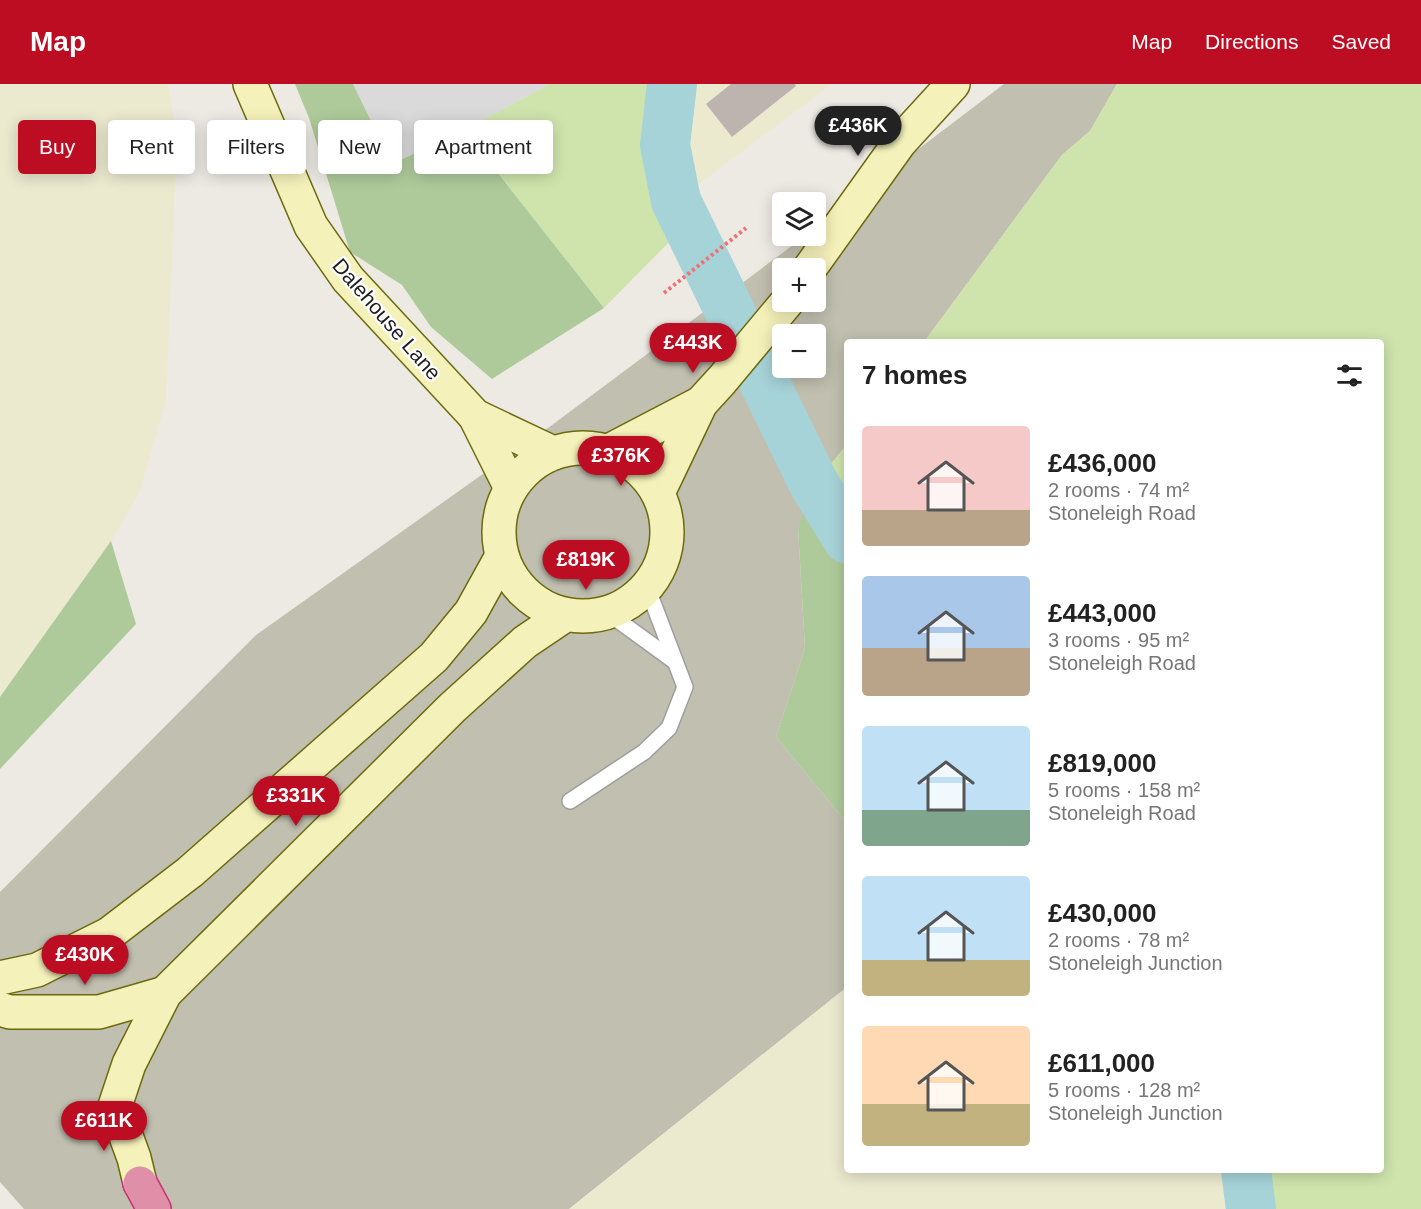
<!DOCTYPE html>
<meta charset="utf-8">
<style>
:root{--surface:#fff;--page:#f6f6f6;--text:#222;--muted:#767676;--accent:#bc0d23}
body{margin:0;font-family:Arial,sans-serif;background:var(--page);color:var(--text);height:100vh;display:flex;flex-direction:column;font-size:22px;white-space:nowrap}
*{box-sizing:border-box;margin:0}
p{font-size:20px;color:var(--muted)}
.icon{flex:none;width:33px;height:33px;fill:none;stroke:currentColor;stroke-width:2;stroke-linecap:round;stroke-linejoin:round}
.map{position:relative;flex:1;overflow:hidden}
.side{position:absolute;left:844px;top:255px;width:540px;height:834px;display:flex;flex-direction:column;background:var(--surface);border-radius:6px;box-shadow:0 3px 15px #0003}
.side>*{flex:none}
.top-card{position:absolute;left:18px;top:36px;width:570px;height:54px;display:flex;gap:12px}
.buttons{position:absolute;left:772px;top:108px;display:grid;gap:12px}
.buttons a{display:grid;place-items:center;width:54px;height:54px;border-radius:6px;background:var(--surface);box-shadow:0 3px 15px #0003;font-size:30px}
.price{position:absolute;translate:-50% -51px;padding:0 14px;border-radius:21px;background:var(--accent);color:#fff;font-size:20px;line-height:39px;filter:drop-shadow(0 2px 3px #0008)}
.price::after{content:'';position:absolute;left:50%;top:36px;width:18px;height:14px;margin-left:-9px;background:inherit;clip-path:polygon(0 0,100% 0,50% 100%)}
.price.selected{background:#222;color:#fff}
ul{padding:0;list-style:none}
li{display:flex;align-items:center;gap:18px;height:150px;padding:0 18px}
li span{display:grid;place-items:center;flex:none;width:168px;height:120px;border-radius:6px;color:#555}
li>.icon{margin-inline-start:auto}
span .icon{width:72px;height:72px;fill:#fffc;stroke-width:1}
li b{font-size:26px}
h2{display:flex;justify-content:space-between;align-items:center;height:72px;padding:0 18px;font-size:26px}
.pill{padding:0 21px;border-radius:6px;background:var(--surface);box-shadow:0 3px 15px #0003;font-size:21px;line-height:54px}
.pill.selected{background:var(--accent);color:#fff}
header{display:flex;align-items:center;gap:36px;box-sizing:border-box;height:84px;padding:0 30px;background:var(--accent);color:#fff}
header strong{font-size:28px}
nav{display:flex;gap:33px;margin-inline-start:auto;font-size:21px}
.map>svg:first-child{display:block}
.residential{fill:#dbdada}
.construction{fill:#c1bfaf;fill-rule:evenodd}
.farmland{fill:#ebeacf}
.grass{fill:#cee4ac}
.forest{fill:#aeca9a}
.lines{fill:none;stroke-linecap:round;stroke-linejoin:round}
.river{stroke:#a6d3d8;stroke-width:50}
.building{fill:#bdb4b0}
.lane-casing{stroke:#9e9e9e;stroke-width:18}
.secondary-casing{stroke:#6b6a0c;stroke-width:36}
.highway-casing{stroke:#cc3078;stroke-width:36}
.path{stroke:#f07174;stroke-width:4;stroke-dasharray:3 3;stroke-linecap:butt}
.lane{stroke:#fff;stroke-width:15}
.secondary{stroke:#f5f1ba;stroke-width:33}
.highway{stroke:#e08fa8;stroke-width:33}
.labels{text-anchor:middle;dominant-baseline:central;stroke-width:4.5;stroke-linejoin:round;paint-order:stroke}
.street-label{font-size:21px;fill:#1d1d1d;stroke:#fff}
</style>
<header>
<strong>Map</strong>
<nav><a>Map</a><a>Directions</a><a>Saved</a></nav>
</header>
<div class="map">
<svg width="1421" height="1125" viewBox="0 0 1421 1125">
<rect width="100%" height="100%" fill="#ede9e3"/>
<path class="residential" d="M353 0H550L464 46 392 80Z"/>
<path class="construction" d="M1004 0H1117L1090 47 1062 71 924 258H848L847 365 798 444 805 564 776 653 847 739V903L569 1125H24L0 1098V808L256 551 552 341 805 152H816V143ZM783 184H816V218H783ZM783 250H816V284H783Z"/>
<g class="farmland">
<path d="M0 0H168L177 54 166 317 139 409 111 457 0 613Z"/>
<path d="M672 0H832L676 117 665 61Z"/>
<path d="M847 903 848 1086H1246L1251 1125H569Z"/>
</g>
<g class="grass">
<path d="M550 0H672L665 61 676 117 687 140 604 224 464 46Z"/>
<path d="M1117 0H1421V1125H1251L1246 1086H1382V258H924L1062 71 1090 47Z"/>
<path d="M847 360V455L814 400Z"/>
</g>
<g class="forest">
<path d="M295 0H353L392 80 464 46 604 224 492 295 431 243 402 201 350 168 309 34Z"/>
<path d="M814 400 847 455V739L776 653 805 564 798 444Z"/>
<path d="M111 457 136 540 0 685V613Z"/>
</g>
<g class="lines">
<g class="river">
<path d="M672 0 665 61 676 117 814 400 848 455"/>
<path d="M1246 1086 1251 1125"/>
</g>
</g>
<path class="building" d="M731 0H795L796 2 732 53 706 20Z"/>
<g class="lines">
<defs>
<g id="lane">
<path d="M608 529 674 577"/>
<path d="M570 717 644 668 669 644 685 603 647 503"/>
</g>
<g id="secondary">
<path d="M250 0 311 142 348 195 475 332 511 404"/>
<path d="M810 184 900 58 953 0"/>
<path d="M475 332 553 369"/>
<circle cx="583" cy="448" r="84"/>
<path d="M609 367 701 319"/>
<path d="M658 409 701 319 722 296 787 218"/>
<path d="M0 894 37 886 109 850 190 788 434 573 471 528 502 472"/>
<path d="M0 925 10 928H99L165 909"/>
<path d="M140 1099 134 1074 115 1022 129 980 165 909 452 624 525 558 565 531"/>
</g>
<path id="highway" d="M140 1099 154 1125"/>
</defs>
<use href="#lane" class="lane-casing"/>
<use href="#secondary" class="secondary-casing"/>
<use href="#highway" class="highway-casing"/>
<path class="path" d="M664 209 746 144"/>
<use href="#lane" class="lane"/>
<use href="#secondary" class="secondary"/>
<use href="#highway" class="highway"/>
</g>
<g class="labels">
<g class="street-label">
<text transform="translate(387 235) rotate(49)">Dalehouse Lane</text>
</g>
</g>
</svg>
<div class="buttons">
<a><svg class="icon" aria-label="layers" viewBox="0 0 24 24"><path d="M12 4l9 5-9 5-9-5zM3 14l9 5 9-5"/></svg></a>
<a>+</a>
<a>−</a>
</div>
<b class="price selected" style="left:858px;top:73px">£436K</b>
<b class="price" style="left:693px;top:290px">£443K</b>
<b class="price" style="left:621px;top:403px">£376K</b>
<b class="price" style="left:586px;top:507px">£819K</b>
<b class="price" style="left:296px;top:743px">£331K</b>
<b class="price" style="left:85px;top:902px">£430K</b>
<b class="price" style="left:104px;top:1068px">£611K</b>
<div class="top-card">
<a class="pill selected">Buy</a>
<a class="pill">Rent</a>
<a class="pill">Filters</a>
<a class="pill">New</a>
<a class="pill">Apartment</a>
</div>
<section class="side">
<h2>7 homes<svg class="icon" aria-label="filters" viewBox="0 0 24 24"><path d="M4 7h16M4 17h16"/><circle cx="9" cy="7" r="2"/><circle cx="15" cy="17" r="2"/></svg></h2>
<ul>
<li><span style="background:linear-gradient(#f6c9c9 70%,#b9a48a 0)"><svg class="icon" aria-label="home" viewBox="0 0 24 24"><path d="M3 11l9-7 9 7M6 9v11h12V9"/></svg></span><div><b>£436,000</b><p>2 rooms · 74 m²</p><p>Stoneleigh Road</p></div></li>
<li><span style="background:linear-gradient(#a9c7e8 60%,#b9a48a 0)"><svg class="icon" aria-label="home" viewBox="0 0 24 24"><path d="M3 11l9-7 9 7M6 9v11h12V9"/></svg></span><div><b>£443,000</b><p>3 rooms · 95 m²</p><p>Stoneleigh Road</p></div></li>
<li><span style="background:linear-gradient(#bfe0f5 70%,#7fa58c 0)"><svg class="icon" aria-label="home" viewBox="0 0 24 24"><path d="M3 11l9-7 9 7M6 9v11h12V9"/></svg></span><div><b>£819,000</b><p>5 rooms · 158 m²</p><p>Stoneleigh Road</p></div></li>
<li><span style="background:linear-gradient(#bfe0f5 70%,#c2b280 0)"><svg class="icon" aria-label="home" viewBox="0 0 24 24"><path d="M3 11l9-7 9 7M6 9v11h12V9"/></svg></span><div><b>£430,000</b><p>2 rooms · 78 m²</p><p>Stoneleigh Junction</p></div></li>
<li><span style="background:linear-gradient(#ffd9b3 65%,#c2b280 0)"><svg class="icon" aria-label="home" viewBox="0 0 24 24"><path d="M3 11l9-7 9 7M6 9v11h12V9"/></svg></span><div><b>£611,000</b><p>5 rooms · 128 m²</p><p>Stoneleigh Junction</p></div></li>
</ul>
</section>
</div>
